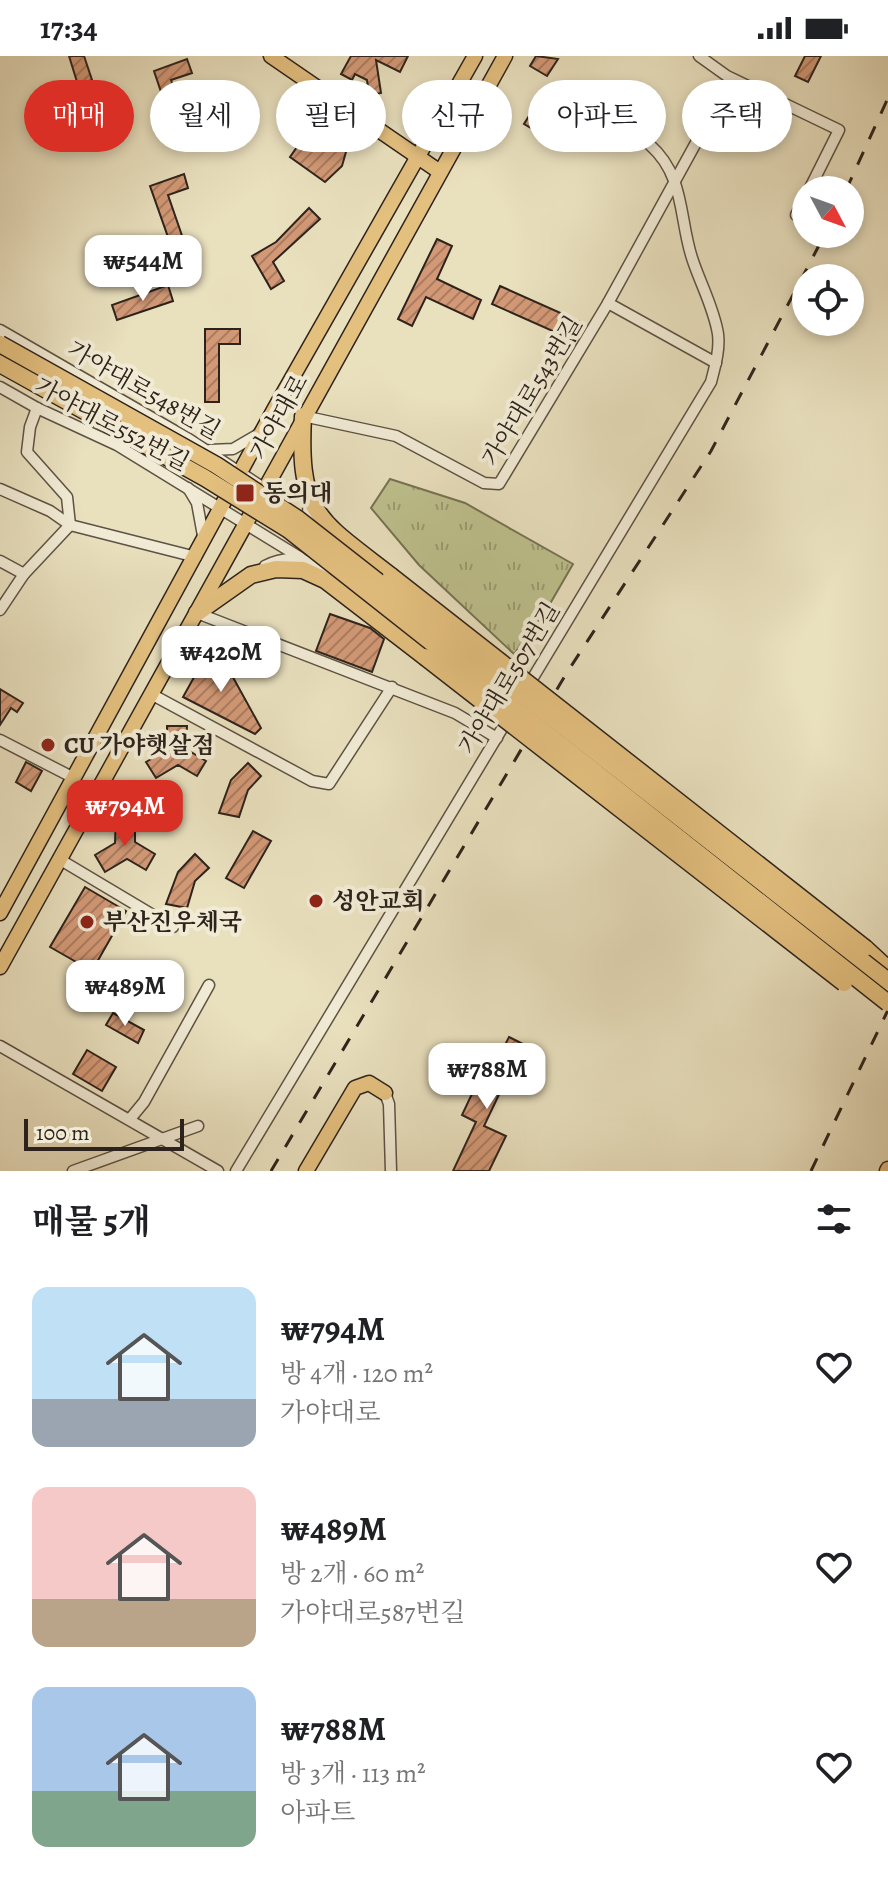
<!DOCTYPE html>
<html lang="ko">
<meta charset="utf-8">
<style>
:root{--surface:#fff;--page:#f6f6f6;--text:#202124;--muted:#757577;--accent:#d93025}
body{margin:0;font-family:Alegreya,"Noto Serif KR",serif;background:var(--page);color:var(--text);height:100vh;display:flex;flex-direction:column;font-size:30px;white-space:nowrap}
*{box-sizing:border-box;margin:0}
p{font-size:26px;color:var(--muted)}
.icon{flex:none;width:44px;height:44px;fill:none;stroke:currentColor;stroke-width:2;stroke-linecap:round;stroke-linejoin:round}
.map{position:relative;height:1115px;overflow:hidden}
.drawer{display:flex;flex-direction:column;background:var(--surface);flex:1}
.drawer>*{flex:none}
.guide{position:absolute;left:24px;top:24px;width:840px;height:72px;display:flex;gap:16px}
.needle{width:52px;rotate:131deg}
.buttons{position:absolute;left:792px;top:120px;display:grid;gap:16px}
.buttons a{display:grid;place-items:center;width:72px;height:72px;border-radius:50%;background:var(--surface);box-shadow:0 4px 12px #0003;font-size:40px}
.scale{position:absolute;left:24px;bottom:20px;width:160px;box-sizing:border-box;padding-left:8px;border:4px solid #2e231c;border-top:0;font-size:22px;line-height:28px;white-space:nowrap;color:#2e231c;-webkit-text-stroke:6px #f1ebd5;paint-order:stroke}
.price{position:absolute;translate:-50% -68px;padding:0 18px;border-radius:16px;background:#fff;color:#222;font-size:26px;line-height:52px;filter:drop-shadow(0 2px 4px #0008)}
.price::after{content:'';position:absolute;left:50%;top:48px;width:24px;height:18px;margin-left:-12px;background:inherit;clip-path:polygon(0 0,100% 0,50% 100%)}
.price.current{background:var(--accent);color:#fff}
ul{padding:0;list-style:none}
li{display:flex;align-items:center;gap:24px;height:200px;padding:0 32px}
li span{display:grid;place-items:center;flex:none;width:224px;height:160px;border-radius:16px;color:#555}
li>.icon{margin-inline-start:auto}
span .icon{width:96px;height:96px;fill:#fffc;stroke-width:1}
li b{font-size:34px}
h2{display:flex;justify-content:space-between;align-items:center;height:96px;padding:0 32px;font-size:34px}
.tag{padding:0 28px;border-radius:36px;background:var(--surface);box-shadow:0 4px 12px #0003;font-size:28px;line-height:72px}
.tag.current{background:var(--accent);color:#fff}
.status{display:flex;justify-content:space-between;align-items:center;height:56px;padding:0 40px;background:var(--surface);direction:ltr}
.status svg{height:22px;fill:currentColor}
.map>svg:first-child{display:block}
.grass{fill:url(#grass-tufts);stroke:#767254;stroke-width:2}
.building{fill:url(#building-hatch);stroke:#2e231c;stroke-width:2}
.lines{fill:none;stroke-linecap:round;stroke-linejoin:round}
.minor-casing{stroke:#5d5244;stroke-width:13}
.major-casing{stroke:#2e231c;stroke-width:17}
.highway-casing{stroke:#2e231c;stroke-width:19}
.minor{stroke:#f1ebd5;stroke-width:10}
.major{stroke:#e4c07f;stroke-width:14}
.highway{stroke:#e4c07f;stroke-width:16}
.rail{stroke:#2e231c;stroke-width:3;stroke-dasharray:14 14;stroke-linecap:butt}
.highway-bridge-casing{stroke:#2e231c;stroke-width:19;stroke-linecap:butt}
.highway-bridge{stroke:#e4c07f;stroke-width:16}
.poi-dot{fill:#8f2418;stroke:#f1ebd5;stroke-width:3}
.labels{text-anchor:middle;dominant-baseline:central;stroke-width:8;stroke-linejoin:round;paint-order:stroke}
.street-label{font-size:24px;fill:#2e231c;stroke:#f1ebd5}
.poi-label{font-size:24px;font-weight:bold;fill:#2e231c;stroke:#f1ebd5;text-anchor:start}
</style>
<div class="status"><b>17:34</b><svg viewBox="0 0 49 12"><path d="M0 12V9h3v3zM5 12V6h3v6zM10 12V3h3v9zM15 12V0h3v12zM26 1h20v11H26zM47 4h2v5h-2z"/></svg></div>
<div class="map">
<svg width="888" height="1115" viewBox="0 0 888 1115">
<defs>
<pattern id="grass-tufts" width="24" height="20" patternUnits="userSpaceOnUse" patternTransform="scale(2)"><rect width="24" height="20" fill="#bdc08d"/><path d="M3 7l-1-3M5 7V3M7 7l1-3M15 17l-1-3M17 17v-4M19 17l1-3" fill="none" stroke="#9a9c72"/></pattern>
<pattern id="building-hatch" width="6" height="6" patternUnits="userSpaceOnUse" patternTransform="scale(2)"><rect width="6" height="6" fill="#d39976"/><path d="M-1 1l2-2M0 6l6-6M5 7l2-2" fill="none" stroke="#ac7c60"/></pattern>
</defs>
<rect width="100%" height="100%" fill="#e9e0be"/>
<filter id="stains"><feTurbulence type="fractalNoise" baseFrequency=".0025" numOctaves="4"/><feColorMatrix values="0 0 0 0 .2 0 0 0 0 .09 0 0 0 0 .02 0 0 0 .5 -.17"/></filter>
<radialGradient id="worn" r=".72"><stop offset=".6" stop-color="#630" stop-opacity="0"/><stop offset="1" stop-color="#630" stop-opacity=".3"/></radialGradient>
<path class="grass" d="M390 423 465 447 573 508 547 553 514 598 419 509 371 452Z"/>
<g class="building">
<path d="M69 0H84L92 24 78 29Z"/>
<path d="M351 0H408L400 16 376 4 381 37 369 39 367 24 355 18 352 24 341 18Z"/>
<path d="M536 0 558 3 547 20 530 10Z"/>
<path d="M805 0H821L808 26 795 20Z"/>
<path d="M187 3 192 17 171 24 190 79 177 83 154 15Z"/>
<path d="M539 44 546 48 553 70 546 81 524 68Z"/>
<path d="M311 71 346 96 342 110 325 126 290 101Z"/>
<path d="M184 118 188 132 168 139 187 194 174 198 150 130Z"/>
<path d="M309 152 320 163 273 206 284 225 271 233 252 200 276 186Z"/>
<path d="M437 183 452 190 437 223 481 244 473 263 426 241 412 270 398 263Z"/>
<path d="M168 229 173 245 117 264 112 249Z"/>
<path d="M500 230 583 267 575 285 492 248Z"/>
<path d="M205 273H240V288H219V346H205Z"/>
<path d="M330 558 370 572 384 583 372 616 316 595Z"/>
<path d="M208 596 224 605 261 672 255 678 183 641Z"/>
<path d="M0 633 23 647 17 656 11 652 0 669Z"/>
<path d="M167 670H187L186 693 206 705 197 720 178 709 156 722 146 706 167 694Z"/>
<path d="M26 706 42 715 31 735 16 726Z"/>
<path d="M248 707 261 720 248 734 239 761 219 757 231 724Z"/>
<path d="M116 763H135V786L155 798 146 814 127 803 105 816 95 799 115 787Z"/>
<path d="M253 775 271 785 244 832 226 822Z"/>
<path d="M195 798 209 812 195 825 187 852 166 848 178 816Z"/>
<path d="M85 831 126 855 92 915 50 891Z"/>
<path d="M113 957 144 974 138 987 106 969Z"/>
<path d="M509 981 523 988 484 1070 506 1080 489 1115H453L476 1066 462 1059 492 995 500 999Z"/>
<path d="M87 994 116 1011 102 1035 73 1018Z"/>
</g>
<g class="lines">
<defs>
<g id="minor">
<path d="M699 0 727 20 839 74 809 134"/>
<path d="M796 159 806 140"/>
<path d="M0 274 187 382 262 431"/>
<path d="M716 307 608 247 731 23"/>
<path d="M0 331 37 352 117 389 301 502"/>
<path d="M303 360 396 380 484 427 499 428 608 247"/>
<path d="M210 394 233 393 257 379"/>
<path d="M188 432 197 447 204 485"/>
<path d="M0 433 50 455 70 469 196 501"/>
<path d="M309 441 308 457 323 476"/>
<path d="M0 505 24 518"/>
<path d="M265 510C287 498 308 503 330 513"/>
<path d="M0 554 24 518 70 469 67 441 27 396 30 371 37 352"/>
<path d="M197 557 455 657 497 682"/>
<path d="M528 630 711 326C715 310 720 294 718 278 714 252 700 227 692 202 679 162 685 120 650 89"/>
<path d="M151 638 312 725 329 728 392 631"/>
<path d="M0 684 74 722"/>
<path d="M59 803 173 871"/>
<path d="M0 990 218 1115"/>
<path d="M385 1037 389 1048 391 1115"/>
<path d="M130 1063 144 1046 209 929"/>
<path d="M73 1115 198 1070"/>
<path d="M236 1115 509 661"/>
</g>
<g id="major">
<path d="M271 0 440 116"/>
<path d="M0 857 275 352 475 0"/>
<path d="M0 911 505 0"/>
<path d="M306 1115 355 1032 369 1027 385 1037"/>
<path d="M887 1115 888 1113"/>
</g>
<g id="highway">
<path d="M303 360C298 459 318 463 391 520"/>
<path d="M197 557 251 519 276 513 303 514 325 524 425 601"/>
<path d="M865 892 888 913"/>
</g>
</defs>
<use href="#minor" class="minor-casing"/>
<use href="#major" class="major-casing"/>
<use href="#highway" class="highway-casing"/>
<use href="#minor" class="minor"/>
<use href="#major" class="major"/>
<use href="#highway" class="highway"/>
<g class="rail">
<path d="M846 134 888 42"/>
<path d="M271 1115 566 618 711 395 825 178"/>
<path d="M811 1115 888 954"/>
</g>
<defs>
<g id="highway-bridge">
<path d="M0 288 216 409 298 463 888 925"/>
<path d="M0 308 205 422 289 474 888 947"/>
<path d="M391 520 865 892"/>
<path d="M425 601 844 927"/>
</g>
</defs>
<use href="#highway-bridge" class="highway-bridge-casing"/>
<use href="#highway-bridge" class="highway-bridge"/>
</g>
<g class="poi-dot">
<rect x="235" y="427" width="20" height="20" rx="4"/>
<circle cx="48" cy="689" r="8"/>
<circle cx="316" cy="845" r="8"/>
<circle cx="87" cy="866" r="8"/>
</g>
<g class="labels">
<g class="street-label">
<text transform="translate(144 334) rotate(30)">가야대로548번길</text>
<text transform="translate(532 335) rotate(-59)">가야대로543번길</text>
<text transform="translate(279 361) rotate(-61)">가야대로</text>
<text transform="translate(112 368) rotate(28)">가야대로552번길</text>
<text transform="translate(509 622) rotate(-59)">가야대로507번길</text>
</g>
<g class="poi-label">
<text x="263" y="437">동의대</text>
<text x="64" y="689">CU 가야햇살점</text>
<text x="332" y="845">성안교회</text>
<text x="103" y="866">부산진우체국</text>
</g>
</g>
<rect width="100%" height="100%" filter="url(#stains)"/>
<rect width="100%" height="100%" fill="url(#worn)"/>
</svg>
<div class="buttons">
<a><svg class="needle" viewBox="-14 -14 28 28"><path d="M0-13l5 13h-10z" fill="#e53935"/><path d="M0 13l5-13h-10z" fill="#757577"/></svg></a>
<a><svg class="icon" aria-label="locate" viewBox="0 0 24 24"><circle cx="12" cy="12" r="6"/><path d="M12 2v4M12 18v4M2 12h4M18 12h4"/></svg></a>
</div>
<div class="scale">100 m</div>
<b class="price" style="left:143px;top:247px">₩544M</b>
<b class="price" style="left:221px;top:638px">₩420M</b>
<b class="price current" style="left:125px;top:792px">₩794M</b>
<b class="price" style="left:125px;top:972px">₩489M</b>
<b class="price" style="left:487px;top:1055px">₩788M</b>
<div class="guide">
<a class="tag current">매매</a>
<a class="tag">월세</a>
<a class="tag">필터</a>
<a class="tag">신규</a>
<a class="tag">아파트</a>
<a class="tag">주택</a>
</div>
</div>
<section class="drawer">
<h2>매물 5개<svg class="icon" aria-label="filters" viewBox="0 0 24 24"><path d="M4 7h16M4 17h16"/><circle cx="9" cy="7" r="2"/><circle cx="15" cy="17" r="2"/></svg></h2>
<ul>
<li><span style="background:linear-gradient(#bfe0f5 70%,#9aa5b1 0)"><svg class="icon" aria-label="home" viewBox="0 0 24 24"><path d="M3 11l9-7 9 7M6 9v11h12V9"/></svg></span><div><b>₩794M</b><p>방 4개 · 120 m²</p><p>가야대로</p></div><svg class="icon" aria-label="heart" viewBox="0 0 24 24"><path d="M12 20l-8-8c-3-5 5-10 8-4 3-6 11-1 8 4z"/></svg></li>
<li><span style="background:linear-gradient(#f6c9c9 70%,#b9a48a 0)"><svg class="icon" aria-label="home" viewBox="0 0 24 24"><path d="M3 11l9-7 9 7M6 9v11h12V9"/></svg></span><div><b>₩489M</b><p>방 2개 · 60 m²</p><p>가야대로587번길</p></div><svg class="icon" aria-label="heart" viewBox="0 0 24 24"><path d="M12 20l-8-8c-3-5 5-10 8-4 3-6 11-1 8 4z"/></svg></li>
<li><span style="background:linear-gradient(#a9c7e8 65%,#7fa58c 0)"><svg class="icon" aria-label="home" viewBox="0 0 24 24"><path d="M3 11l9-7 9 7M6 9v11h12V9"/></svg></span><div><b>₩788M</b><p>방 3개 · 113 m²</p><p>아파트</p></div><svg class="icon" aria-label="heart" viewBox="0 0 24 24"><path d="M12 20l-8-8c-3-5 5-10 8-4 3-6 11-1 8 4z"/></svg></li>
</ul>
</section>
